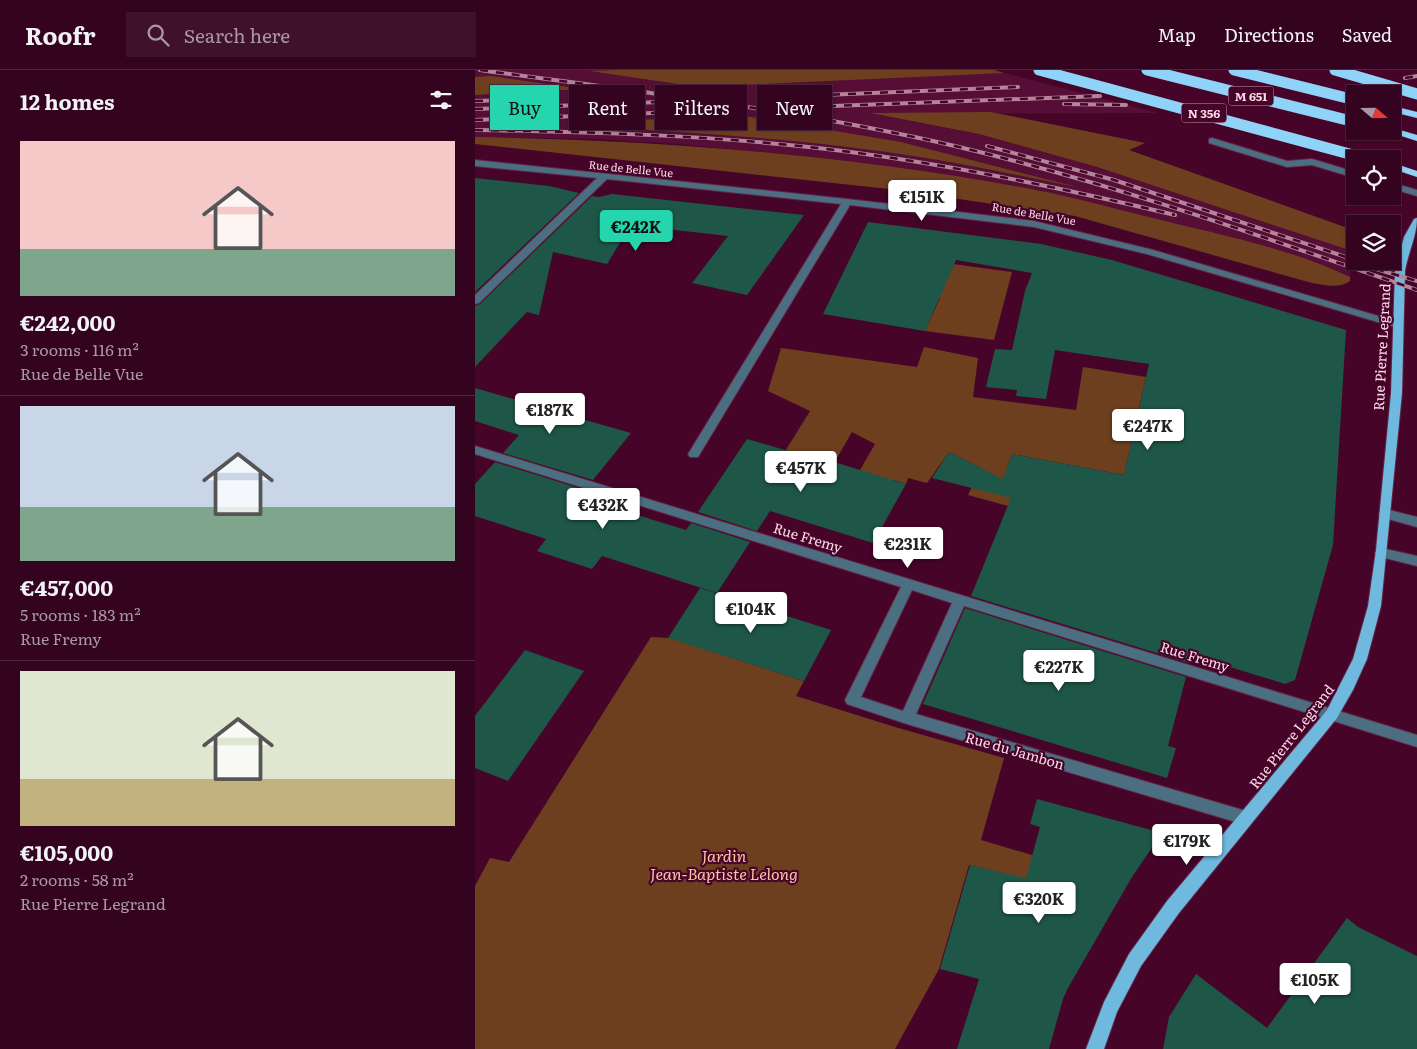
<!DOCTYPE html>
<meta charset="utf-8">
<style>
:root{--surface:#34031f;--page:#3f112c;--text:#f1f3f6;--muted:#a998a4;--line:#4e253d;--accent:#24d5ae}
body{margin:0;font-family:Literata,serif;background:var(--page);color:var(--text);height:100vh;display:flex;flex-direction:column;font-size:19px;white-space:nowrap}
*{box-sizing:border-box;margin:0}
p{font-size:16px;color:var(--muted)}
.icon{flex:none;width:28px;height:28px;fill:none;stroke:currentColor;stroke-width:2;stroke-linecap:round;stroke-linejoin:round}
.map{position:relative;flex:1;overflow:hidden}
.panel{display:flex;flex-direction:column;background:var(--surface);width:475px}
.panel>*{flex:none}
.top-card{position:absolute;left:15px;top:15px;width:475px;height:45px;display:flex;gap:10px}
.needle{width:32px;rotate:110deg}
.buttons{position:absolute;left:871px;top:15px;display:grid;gap:10px}
.buttons a{display:grid;place-items:center;width:55px;height:55px;border-radius:0px;background:var(--surface);box-shadow:0 1px 4px #0004,0 0 0 1px var(--line);font-size:25px}
.price{position:absolute;translate:-50% -42px;padding:0 11px;border-radius:5px;background:#fff;color:#222;font-size:16px;line-height:32px;filter:drop-shadow(0 1px 2px #0008)}
.price::after{content:'';position:absolute;left:50%;top:30px;width:15px;height:11px;margin-left:-8px;background:inherit;clip-path:polygon(0 0,100% 0,50% 100%)}
.price.active{background:var(--accent);color:#111}
ul{padding:0;list-style:none}
li{display:grid;align-content:center;gap:10px;height:265px;padding:0 20px}
li+li{border-top:1px solid var(--line)}
li span{display:grid;place-items:center;height:155px;border-radius:0px;color:#555}
li>.icon{margin-inline-start:auto}
span .icon{width:90px;height:90px;fill:#fffc;stroke-width:1}
li b{font-size:21px}
h2{display:flex;justify-content:space-between;align-items:center;height:60px;padding:0 20px;font-size:21px}
.tag{padding:0 18px;border-radius:0px;background:var(--surface);box-shadow:0 1px 4px #0004,0 0 0 1px var(--line);font-size:18px;line-height:45px}
.tag.active{background:var(--accent);color:#111}
header{display:flex;align-items:center;gap:30px;box-sizing:border-box;height:70px;padding:0 25px;background:var(--surface);border-bottom:1px solid var(--line)}
header strong{font-size:24px}
nav{display:flex;gap:28px;margin-inline-start:auto;font-size:18px}
.search{width:350px;height:45px;background:var(--page);display:flex;align-items:center;gap:12px;box-sizing:border-box;padding:0 18px;border-radius:0px;color:var(--muted);font-size:19px}
main{display:flex;flex:1;min-height:0}
.map>svg:first-child{display:block}
.built{fill:#560d36}
.green{fill:#6e3f1f}
.building{fill:#1e5748}
.lines{fill:none;stroke-linecap:round;stroke-linejoin:round}
.minor-casing{stroke:#632647;stroke-width:2}
.major-casing{stroke:#632647;stroke-width:2}
.highway-casing{stroke:#632647;stroke-width:1}
.minor{fill:#4c6e81;fill-rule:evenodd}
.major{fill:#6fb8de;fill-rule:evenodd}
.highway{fill:#8fd3f8;fill-rule:evenodd}
.rail-casing{stroke:#b3859b;stroke-width:4}
.rail{stroke:#460429;stroke-width:2.5;stroke-dasharray:8;stroke-linecap:butt}
.highway-bridge-casing{stroke:#632647;stroke-width:11;stroke-linecap:butt}
.highway-bridge{stroke:#8fd3f8;stroke-width:11}
.labels{text-anchor:middle;dominant-baseline:central;stroke-width:4.5;stroke-linejoin:round;paint-order:stroke}
.far-street-label{font-size:11px;fill:#fcdae7;stroke:#460429}
.shield{fill:#460429;stroke:#c59aae;stroke-width:1}
.shield-label{font-size:12px;font-weight:bold;fill:#fcdae7}
.street-label{font-size:14px;fill:#fcdae7;stroke:#460429}
.near-park-label{font-size:16px;font-style:italic;fill:#fec39f;stroke:#460429}
</style>
<header>
<strong>Roofr</strong>
<div class="search"><svg class="icon" aria-label="search" viewBox="0 0 24 24"><circle cx="10" cy="10" r="6"/><path d="M15 15l6 6"/></svg>Search here</div>
<nav><a>Map</a><a>Directions</a><a>Saved</a></nav>
</header>
<main>
<section class="panel">
<h2>12 homes<svg class="icon" aria-label="filters" viewBox="0 0 24 24"><path d="M4 7h16M4 17h16"/><circle cx="9" cy="7" r="2"/><circle cx="15" cy="17" r="2"/></svg></h2>
<ul>
<li><span style="background:linear-gradient(#f6c9c9 70%,#7fa58c 0)"><svg class="icon" aria-label="home" viewBox="0 0 24 24"><path d="M3 11l9-7 9 7M6 9v11h12V9"/></svg></span><div><b>€242,000</b><p>3 rooms · 116 m²</p><p>Rue de Belle Vue</p></div></li>
<li><span style="background:linear-gradient(#c9d6e8 65%,#7fa58c 0)"><svg class="icon" aria-label="home" viewBox="0 0 24 24"><path d="M3 11l9-7 9 7M6 9v11h12V9"/></svg></span><div><b>€457,000</b><p>5 rooms · 183 m²</p><p>Rue Fremy</p></div></li>
<li><span style="background:linear-gradient(#dfe7d0 70%,#c2b280 0)"><svg class="icon" aria-label="home" viewBox="0 0 24 24"><path d="M3 11l9-7 9 7M6 9v11h12V9"/></svg></span><div><b>€105,000</b><p>2 rooms · 58 m²</p><p>Rue Pierre Legrand</p></div></li>
</ul>
</section>
<div class="map">
<svg width="942" height="979" viewBox="0 0 942 979">
<rect width="100%" height="100%" fill="#460429"/>
<path class="built" d="M0 0H519L683 43 399 44 504 64 622 97 877 181 875 207 856 198 764 169 562 120 347 88 203 74 117 69 0 67Z"/>
<g class="green">
<path d="M143 0H519L529 3 223 17 115 1Z"/>
<path d="M16 6 107 19 0 25V7Z"/>
<path d="M516 42 670 73 654 80 878 160 877 181 622 97 504 64 395 43Z"/>
<path d="M270 46 426 72 606 118C542 105 477 91 412 82 307 67 201 62 95 55L105 52Z"/>
<path d="M0 67C188 70 376 85 561 120 599 127 636 138 674 147 741 164 812 177 875 207V211C864 219 850 215 837 213L600 146 423 120 0 74Z"/>
<path d="M456 191 537 202 519 270 450 261 465 228 442 223Z"/>
<path d="M449 277 503 288 498 327 601 340 608 297 671 307 649 405 537 384 531 401 544 407 533 436 493 425 506 398 474 382 452 413 433 408 431 414 419 410 410 425 377 414 400 374 377 362 344 419 341 390 327 384 309 383 335 341 293 321 306 278 442 297Z"/>
<path d="M176 567 195 568 329 611 321 626 420 657 529 688 506 770 574 790 564 812 494 795 464 899 420 979H0V816L15 788 34 792Z"/>
</g>
<g class="building">
<path d="M0 108 74 116 104 123 0 222Z"/>
<path d="M137 124 329 145 272 225 217 213 253 166 156 155 132 194 78 182 64 245 52 242 0 297V236L5 234 117 126 124 127Z"/>
<path d="M393 152 566 174 637 190 871 260 858 475 820 610 810 614 716 585 714 593 496 526 536 428 457 408 474 382 528 409 537 384 649 405 674 294 580 280 571 329 541 326 542 320 511 317 520 279 537 280 550 221 557 203 481 190 450 261 348 244Z"/>
<path d="M0 318 110 350 156 363 118 410 28 383 44 365 0 351Z"/>
<path d="M272 369 358 394 359 392 431 414 398 473 295 441 282 461 223 442Z"/>
<path d="M20 392 110 420 104 427 211 460 216 453 275 472 242 523 127 486 117 499 62 481 71 469 0 446V414Z"/>
<path d="M225 518 356 560 329 611 193 568Z"/>
<path d="M490 538 711 607 693 676 701 678 692 708 448 634Z"/>
<path d="M50 580 109 601 33 711 0 698V646Z"/>
<path d="M562 729 687 763 657 807 593 918 588 929 574 979H482L504 909 465 899 495 795 551 808 565 757 555 754Z"/>
<path d="M872 848 883 857 942 886V979H688L694 947 721 904 792 958Z"/>
</g>
<g class="lines">
<defs>
<g id="minor">
<path d="M737 68 812 91 837 89 880 102V108L837 95 812 97 734 73V69Z"/>
<path d="M0 90 372 129 559 151 678 180 927 253 928 255 923 258 672 184 559 157 375 135 223 387H215L213 384 215 381 366 134 132 109 4 233 0 234V225L122 108 0 96Z"/>
<path d="M918 113 942 120V126L918 119Z"/>
<path d="M0 376 942 665V677L489 536 441 644 771 741 776 743 778 748 776 753 771 755 432 654 372 634 370 630 426 517 0 384ZM437 520 477 533 428 641 386 627Z"/>
<path d="M910 439 942 447V457L906 447 904 444 906 441Z"/>
<path d="M906 478 942 486V496L902 486 900 483 902 480Z"/>
</g>
<path id="major" d="M942 148C942 166 933 183 930 201L927 323 906 536 892 589 878 620 862 648 704 843 666 896 642 942 629 979H611L629 932 654 884 692 831 852 640 878 589 893 536 901 480 916 323 920 201 929 167 939 149Z"/>
<g id="highway">
<path d="M918 36 942 42V48L918 42Z"/>
<path d="M918 58 942 65V71L911 61H918Z"/>
<path d="M918 93 942 101V107L918 99Z"/>
</g>
</defs>
<use href="#minor" class="minor-casing"/>
<use href="#major" class="major-casing"/>
<use href="#highway" class="highway-casing"/>
<use href="#minor" class="minor"/>
<use href="#major" class="major"/>
<use href="#highway" class="highway"/>
<defs>
<g id="rail">
<path d="M5 0C165 22 326 40 484 77 640 114 791 168 942 220"/>
<path d="M930 8 942 6"/>
<path d="M325 26 543 17"/>
<path d="M0 31 69 29"/>
<path d="M589 34 651 35"/>
<path d="M305 38 625 26"/>
<path d="M0 39 185 32"/>
<path d="M0 50 252 40"/>
<path d="M0 60C115 62 229 65 343 78 464 92 582 117 700 145"/>
<path d="M512 76 639 110 880 190"/>
<path d="M885 191 909 199"/>
<path d="M901 199 942 211"/>
</g>
</defs>
<use href="#rail" class="rail-casing"/>
<use href="#rail" class="rail"/>
<defs>
<g id="highway-bridge">
<path d="M564 0 893 89"/>
<path d="M672 0 880 52"/>
<path d="M759 0 880 30"/>
<path d="M860 0 942 24"/>
</g>
</defs>
<use href="#highway-bridge" class="highway-bridge-casing"/>
<use href="#highway-bridge" class="highway-bridge"/>
</g>
<g class="labels">
<g class="far-street-label">
<text transform="translate(156 98) rotate(6)">Rue de Belle Vue</text>
<text transform="translate(559 143) rotate(10)">Rue de Belle Vue</text>
</g>
<g class="shield">
<rect x="753.5" y="16.5" width="45" height="19" rx="4"/>
<rect x="706.5" y="33.5" width="45" height="19" rx="4"/>
</g>
<g class="shield-label">
<text x="776" y="26">M 651</text>
<text x="729" y="43">N 356</text>
</g>
<g class="street-label">
<text transform="translate(906 277) rotate(-87)">Rue Pierre Legrand</text>
<text transform="translate(333 467) rotate(17)">Rue Fremy</text>
<text transform="translate(720 586) rotate(17)">Rue Fremy</text>
<text transform="translate(816 666) rotate(-52)">Rue Pierre Legrand</text>
<text transform="translate(540 680) rotate(16)">Rue du Jambon</text>
</g>
<g class="near-park-label">
<text x="249" y="785">Jardin<tspan x="249" dy="18">Jean-Baptiste Lelong</tspan></text>
</g>
</g>
</svg>
<div class="buttons">
<a><svg class="needle" viewBox="-14 -14 28 28"><path d="M0-13l5 13h-10z" fill="#e53935"/><path d="M0 13l5-13h-10z" fill="#a998a4"/></svg></a>
<a><svg class="icon" aria-label="locate" viewBox="0 0 24 24"><circle cx="12" cy="12" r="6"/><path d="M12 2v4M12 18v4M2 12h4M18 12h4"/></svg></a>
<a><svg class="icon" aria-label="layers" viewBox="0 0 24 24"><path d="M12 4l9 5-9 5-9-5zM3 14l9 5 9-5"/></svg></a>
</div>
<b class="price" style="left:447px;top:152px">€151K</b>
<b class="price active" style="left:161px;top:182px">€242K</b>
<b class="price" style="left:75px;top:365px">€187K</b>
<b class="price" style="left:673px;top:381px">€247K</b>
<b class="price" style="left:326px;top:423px">€457K</b>
<b class="price" style="left:128px;top:460px">€432K</b>
<b class="price" style="left:433px;top:499px">€231K</b>
<b class="price" style="left:276px;top:564px">€104K</b>
<b class="price" style="left:584px;top:622px">€227K</b>
<b class="price" style="left:712px;top:796px">€179K</b>
<b class="price" style="left:564px;top:854px">€320K</b>
<b class="price" style="left:840px;top:935px">€105K</b>
<div class="top-card">
<a class="tag active">Buy</a>
<a class="tag">Rent</a>
<a class="tag">Filters</a>
<a class="tag">New</a>
</div>
</div>
</main>
